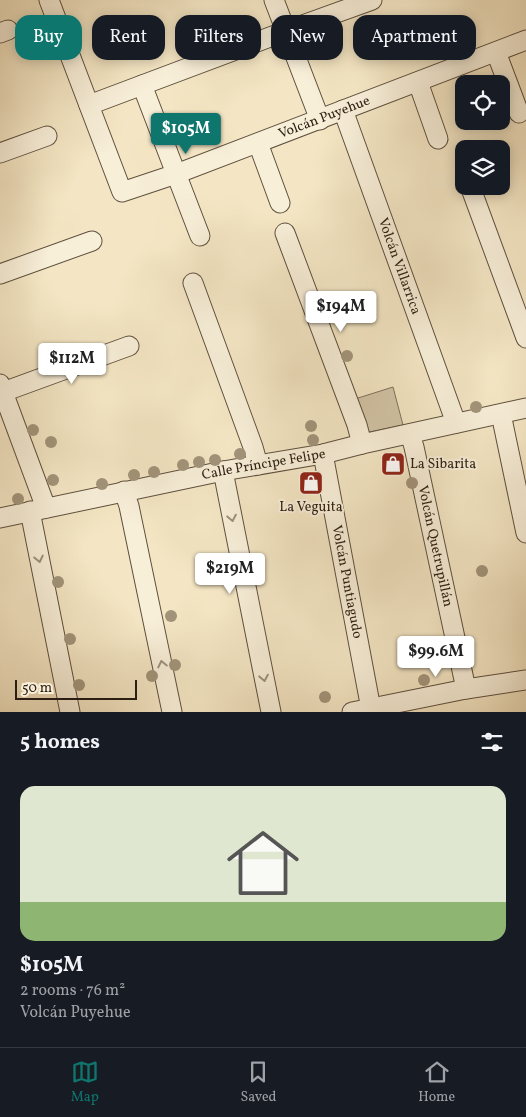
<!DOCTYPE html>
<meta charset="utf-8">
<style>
:root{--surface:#171b24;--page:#242831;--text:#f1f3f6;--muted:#9ea1a6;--line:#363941;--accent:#0f766e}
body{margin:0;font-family:Vollkorn,serif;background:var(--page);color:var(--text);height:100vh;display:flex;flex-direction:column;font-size:19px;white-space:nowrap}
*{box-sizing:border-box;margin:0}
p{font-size:16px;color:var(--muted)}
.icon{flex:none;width:28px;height:28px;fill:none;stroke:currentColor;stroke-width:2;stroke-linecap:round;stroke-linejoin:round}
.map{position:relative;height:712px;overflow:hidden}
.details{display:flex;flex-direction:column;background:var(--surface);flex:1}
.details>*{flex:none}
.top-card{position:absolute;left:15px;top:15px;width:496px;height:45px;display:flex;gap:10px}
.fabs{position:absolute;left:455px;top:75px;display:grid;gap:10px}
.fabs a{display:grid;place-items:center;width:55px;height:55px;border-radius:10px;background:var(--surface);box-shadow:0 2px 12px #0003;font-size:25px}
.scale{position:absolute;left:15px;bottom:12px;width:122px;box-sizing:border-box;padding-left:5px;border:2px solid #2c1e12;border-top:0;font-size:14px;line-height:18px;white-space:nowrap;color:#2c1e12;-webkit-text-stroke:4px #f8efd9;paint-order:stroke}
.price{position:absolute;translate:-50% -42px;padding:0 11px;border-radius:5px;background:#fff;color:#222;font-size:16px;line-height:32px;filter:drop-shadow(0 1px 2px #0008)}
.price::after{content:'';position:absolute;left:50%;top:30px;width:15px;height:11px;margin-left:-8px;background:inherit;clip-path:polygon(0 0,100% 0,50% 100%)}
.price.on{background:var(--accent);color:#fff}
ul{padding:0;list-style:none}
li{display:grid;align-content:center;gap:10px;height:265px;padding:0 20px}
li span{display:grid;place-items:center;height:155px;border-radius:15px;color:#555}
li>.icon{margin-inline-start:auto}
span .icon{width:90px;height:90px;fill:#fffc;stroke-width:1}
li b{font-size:21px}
h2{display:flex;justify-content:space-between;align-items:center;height:60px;padding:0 20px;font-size:21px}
.tag{padding:0 18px;border-radius:15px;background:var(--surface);box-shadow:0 2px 12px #0003;font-size:18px;line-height:45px}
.tag.on{background:var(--accent);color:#fff}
.tab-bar{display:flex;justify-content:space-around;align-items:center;height:70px;border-top:1px solid var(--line);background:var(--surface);font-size:14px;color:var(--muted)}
.tab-bar a{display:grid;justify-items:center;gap:2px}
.tab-bar .on{color:var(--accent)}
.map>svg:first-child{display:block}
.green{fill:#d2c4a6;stroke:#7f715c}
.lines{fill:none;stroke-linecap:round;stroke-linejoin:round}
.minor-casing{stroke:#5e503e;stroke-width:21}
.minor{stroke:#f8efd9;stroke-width:19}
.tree{fill:#a2947a}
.oneway{stroke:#9c917f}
.labels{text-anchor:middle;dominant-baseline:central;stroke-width:4;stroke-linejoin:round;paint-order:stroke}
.street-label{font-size:14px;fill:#2c1e12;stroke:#f8efd9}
.poi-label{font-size:14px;fill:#2c1e12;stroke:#f8efd9;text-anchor:start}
</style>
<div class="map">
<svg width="526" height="712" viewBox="0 0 526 712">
<rect width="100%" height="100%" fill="#f4e6c4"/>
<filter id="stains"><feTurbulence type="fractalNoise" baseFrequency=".004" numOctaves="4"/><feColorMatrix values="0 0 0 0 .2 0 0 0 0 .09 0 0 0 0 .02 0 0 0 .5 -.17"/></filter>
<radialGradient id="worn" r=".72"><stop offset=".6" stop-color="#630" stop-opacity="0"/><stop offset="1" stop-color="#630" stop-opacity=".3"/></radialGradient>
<path class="green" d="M393 387 403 425 365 433 355 399Z"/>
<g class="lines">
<defs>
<g id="minor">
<path id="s1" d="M49 0 122 192 176 174 526 40"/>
<path d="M274 0 320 120"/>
<path d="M0 33 8 30"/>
<path d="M496 52 519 113"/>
<path d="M418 82 438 139"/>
<path d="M142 85 200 236"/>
<path d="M89 105 286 31 372 0"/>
<path id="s2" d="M343 110 456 423"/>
<path d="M258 143 280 203"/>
<path d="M0 153 47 136"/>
<path d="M470 186 526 338"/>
<path d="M285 233 357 425 362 444"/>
<path d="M0 274 92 241"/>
<path d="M193 283 253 447 258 465"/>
<path d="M0 384 46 508"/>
<path d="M3 392 129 346"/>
<path d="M501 414 526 533"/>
<path id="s3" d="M410 434 414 447 466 689"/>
<path id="s4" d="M323 454 371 709"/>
<path d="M223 471 271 712"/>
<path d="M124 491 129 506 172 712"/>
<path d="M30 511 70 712"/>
<path id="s5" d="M0 518 223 471 323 454 362 444 526 408"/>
<path d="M352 712 466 689 526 680"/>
</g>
</defs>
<use href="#minor" class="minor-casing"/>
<use href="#minor" class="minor"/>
</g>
<g class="tree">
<circle cx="347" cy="356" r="6"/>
<circle cx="476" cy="407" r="6"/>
<circle cx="311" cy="426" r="6"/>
<circle cx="33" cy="430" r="6"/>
<circle cx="313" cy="440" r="6"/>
<circle cx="51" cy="442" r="6"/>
<circle cx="240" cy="454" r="6"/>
<circle cx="215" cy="460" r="6"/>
<circle cx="199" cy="462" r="6"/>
<circle cx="183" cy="465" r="6"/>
<circle cx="154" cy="472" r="6"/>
<circle cx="134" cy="475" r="6"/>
<circle cx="53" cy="480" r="6"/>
<circle cx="412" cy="483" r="6"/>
<circle cx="102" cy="484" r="6"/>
<circle cx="18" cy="499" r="6"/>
<circle cx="482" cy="571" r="6"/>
<circle cx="58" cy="582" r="6"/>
<circle cx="171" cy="616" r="6"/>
<circle cx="70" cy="639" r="6"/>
<circle cx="175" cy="665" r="6"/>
<circle cx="152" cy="676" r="6"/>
<circle cx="424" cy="680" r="6"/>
<circle cx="79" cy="685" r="6"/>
<circle cx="325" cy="697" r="6"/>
</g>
<defs><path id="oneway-chevron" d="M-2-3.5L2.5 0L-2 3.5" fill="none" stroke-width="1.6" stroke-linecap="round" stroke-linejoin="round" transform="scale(1.25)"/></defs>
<g class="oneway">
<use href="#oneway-chevron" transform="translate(232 518) rotate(79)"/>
<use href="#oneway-chevron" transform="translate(39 559) rotate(78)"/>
<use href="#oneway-chevron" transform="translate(162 664) rotate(-102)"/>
<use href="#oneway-chevron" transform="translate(264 678) rotate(79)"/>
</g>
<defs>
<symbol id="shop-square" viewBox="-11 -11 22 22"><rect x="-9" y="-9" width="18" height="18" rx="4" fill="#8f2418" stroke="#f8efd9"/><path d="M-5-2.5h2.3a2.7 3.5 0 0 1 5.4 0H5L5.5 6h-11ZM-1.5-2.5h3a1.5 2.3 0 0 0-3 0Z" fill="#fff"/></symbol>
</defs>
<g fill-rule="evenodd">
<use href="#shop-square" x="379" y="450" width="28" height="28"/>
<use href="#shop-square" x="297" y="469" width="28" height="28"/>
</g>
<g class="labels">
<g class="street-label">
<text stroke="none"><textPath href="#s1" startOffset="421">Volcán Puyehue</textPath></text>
<text stroke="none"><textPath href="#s2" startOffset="166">Volcán Villarrica</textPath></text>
<text stroke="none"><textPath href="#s5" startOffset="269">Calle Príncipe Felipe</textPath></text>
<text stroke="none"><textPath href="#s3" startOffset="115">Volcán Quetrupillán</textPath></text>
<text stroke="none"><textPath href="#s4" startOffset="130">Volcán Puntiagudo</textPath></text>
</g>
<g class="poi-label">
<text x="410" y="464">La Sibarita</text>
<text x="311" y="507" text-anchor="middle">La Veguita</text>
</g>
</g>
<rect width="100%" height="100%" filter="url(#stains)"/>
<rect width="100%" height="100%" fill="url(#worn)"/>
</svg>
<div class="fabs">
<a><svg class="icon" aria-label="locate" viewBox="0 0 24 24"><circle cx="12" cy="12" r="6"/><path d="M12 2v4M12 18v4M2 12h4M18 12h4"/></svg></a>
<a><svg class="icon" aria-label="layers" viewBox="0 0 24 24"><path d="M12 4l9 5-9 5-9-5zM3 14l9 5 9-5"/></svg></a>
</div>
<div class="scale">50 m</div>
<b class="price on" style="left:186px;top:155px">$105M</b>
<b class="price" style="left:341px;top:333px">$194M</b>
<b class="price" style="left:72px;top:385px">$112M</b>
<b class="price" style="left:230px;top:595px">$219M</b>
<b class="price" style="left:436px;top:678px">$99.6M</b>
<div class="top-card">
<a class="tag on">Buy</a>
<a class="tag">Rent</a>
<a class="tag">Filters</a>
<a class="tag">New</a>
<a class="tag">Apartment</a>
</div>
</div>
<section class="details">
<h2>5 homes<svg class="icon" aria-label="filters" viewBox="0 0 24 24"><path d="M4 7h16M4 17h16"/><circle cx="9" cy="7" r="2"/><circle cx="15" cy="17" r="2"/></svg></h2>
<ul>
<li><span style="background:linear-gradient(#dfe7d0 75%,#8fb573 0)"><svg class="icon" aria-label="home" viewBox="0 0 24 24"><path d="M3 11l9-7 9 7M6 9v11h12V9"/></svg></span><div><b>$105M</b><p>2 rooms · 76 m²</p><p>Volcán Puyehue</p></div></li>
</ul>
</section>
<nav class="tab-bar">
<a class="on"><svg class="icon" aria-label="map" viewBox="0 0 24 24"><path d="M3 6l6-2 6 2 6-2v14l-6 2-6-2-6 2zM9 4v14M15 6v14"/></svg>Map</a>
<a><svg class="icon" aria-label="saved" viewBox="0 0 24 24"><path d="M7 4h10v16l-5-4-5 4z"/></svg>Saved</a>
<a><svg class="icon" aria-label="home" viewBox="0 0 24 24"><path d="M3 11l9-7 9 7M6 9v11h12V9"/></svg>Home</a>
</nav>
